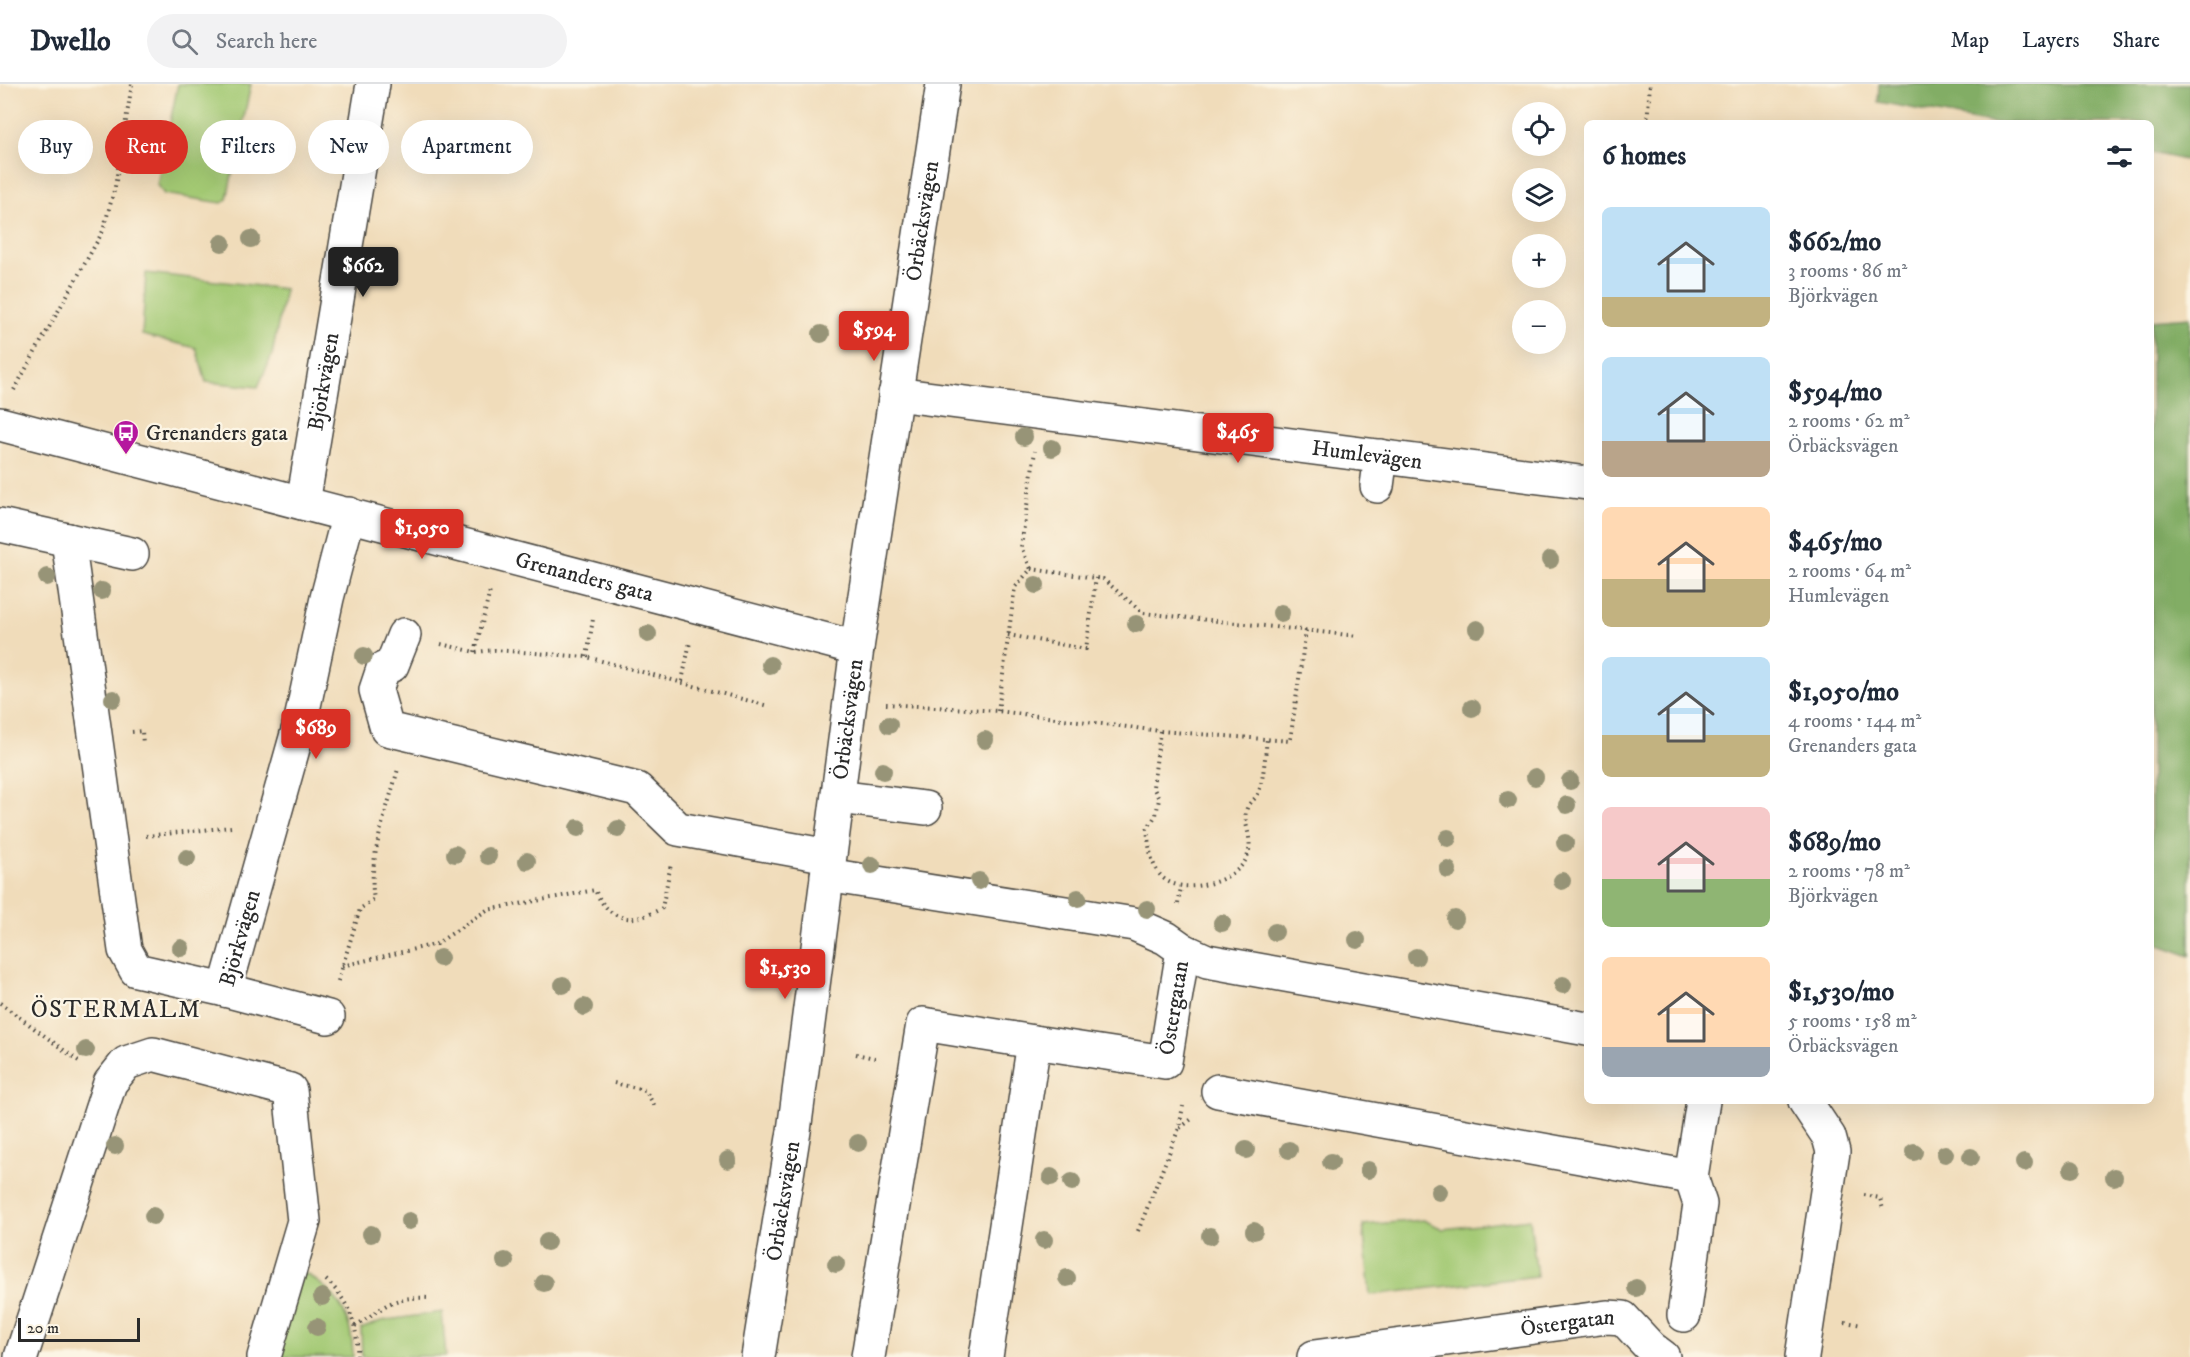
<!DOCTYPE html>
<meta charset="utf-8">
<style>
:root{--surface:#fff;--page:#f2f2f3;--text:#1f2937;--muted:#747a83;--line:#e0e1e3;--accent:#d93025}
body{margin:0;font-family:"IM FELL DW Pica",serif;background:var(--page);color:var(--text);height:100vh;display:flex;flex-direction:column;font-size:22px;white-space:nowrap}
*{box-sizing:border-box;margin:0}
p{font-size:20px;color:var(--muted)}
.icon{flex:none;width:33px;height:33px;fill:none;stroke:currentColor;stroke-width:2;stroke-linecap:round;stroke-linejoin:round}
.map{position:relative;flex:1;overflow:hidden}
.details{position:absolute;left:1584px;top:36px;width:570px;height:984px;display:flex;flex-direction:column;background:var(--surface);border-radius:9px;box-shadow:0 6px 24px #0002}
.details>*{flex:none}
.top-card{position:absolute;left:18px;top:36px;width:570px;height:54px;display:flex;gap:12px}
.controls{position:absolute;left:1512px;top:18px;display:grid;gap:12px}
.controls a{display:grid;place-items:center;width:54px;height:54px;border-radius:50%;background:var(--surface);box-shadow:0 6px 24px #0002;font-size:30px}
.scale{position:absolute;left:18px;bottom:15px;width:122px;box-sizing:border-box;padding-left:6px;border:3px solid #2b2b2b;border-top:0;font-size:16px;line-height:21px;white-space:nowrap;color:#2b2b2b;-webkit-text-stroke:4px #fcf5e5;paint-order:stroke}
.price{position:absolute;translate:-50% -51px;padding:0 14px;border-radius:6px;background:var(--accent);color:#fff;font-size:20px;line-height:39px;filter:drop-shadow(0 2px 3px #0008)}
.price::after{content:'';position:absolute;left:50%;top:36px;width:18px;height:14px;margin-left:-9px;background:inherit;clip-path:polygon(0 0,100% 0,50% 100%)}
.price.on{background:#222;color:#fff}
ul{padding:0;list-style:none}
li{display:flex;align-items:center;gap:18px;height:150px;padding:0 18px}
li span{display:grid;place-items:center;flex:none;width:168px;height:120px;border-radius:9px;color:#555}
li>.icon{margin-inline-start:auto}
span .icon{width:72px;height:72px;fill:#fffc;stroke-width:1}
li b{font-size:26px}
h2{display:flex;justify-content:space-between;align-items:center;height:72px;padding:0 18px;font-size:26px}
.tag{padding:0 21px;border-radius:27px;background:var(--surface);box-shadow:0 6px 24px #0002;font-size:21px;line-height:54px}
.tag.on{background:var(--accent);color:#fff}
header{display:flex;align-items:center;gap:36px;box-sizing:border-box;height:84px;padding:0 30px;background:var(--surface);border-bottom:2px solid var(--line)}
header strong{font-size:28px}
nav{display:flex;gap:33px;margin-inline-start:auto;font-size:21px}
.search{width:420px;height:54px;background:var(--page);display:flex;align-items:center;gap:15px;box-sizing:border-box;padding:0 21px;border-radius:33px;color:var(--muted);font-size:22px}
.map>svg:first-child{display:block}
.green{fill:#a3c973;stroke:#677a4f;stroke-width:1.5}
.forest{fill:#82ad65;stroke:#566c48;stroke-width:1.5}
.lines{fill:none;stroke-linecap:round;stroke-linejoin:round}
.minor-casing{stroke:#494640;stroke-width:36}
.path{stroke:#494640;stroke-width:4;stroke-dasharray:1.5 4.5;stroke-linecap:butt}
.minor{stroke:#fff;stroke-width:33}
.tree{fill:#979477}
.labels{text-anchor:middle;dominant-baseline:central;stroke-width:4.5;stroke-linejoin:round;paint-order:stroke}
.street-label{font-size:22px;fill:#2b2b2b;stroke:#fcf5e5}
.poi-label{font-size:22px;fill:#2b2b2b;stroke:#fcf5e5;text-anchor:start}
.neighbourhood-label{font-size:24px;letter-spacing:1.5px;fill:#2b2b2b;stroke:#fcf5e5}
</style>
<header>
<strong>Dwello</strong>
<div class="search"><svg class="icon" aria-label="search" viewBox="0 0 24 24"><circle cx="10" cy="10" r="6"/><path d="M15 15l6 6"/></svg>Search here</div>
<nav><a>Map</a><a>Layers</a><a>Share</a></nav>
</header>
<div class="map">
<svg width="2190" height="1273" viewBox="0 0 2190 1273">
<rect width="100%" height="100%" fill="#fcf5e5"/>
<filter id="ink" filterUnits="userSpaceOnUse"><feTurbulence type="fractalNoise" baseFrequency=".0167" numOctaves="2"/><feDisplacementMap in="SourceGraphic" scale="12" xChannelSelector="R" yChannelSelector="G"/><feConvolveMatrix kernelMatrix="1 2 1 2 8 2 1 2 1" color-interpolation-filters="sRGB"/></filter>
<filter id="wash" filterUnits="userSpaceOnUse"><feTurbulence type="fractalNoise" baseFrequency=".008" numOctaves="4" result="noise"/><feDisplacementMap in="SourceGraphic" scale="24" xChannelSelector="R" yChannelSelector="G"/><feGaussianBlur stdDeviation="1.35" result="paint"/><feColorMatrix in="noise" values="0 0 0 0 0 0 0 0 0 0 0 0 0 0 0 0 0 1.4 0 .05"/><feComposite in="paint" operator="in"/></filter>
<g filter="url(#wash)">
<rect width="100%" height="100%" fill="#f0dcba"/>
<g class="green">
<path d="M178 0H251L227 115 222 119 164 110 157 101Z"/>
<path d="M146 189 285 205 272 271 258 303 206 298 196 264 142 251Z"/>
<path d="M1530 1135 1537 1192 1370 1211 1363 1141 1423 1136 1443 1145Z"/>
<path d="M301 1187C338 1208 352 1230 353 1273H275Z"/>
<path d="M442 1228 446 1272 362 1273 361 1245 381 1237Z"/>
</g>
<g class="forest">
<path d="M1879 0H2190V77L2151 69V39H1991L1878 18Z"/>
<path d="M2190 233V872L2151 858V236Z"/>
</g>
</g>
<g filter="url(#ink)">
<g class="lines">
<defs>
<g id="minor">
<path id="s1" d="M895 310 1587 399"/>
<path id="s2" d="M0 340 857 564"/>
<path d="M1377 402 1381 372"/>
<path id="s3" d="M303 419 373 0"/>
<path d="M0 441 132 470"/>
<path d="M68 456 125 866 136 886 225 906 328 933"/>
<path d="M404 551 392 581 383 585 376 606 387 645 637 705 678 745 829 772"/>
<path d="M838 713 925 724"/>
<path d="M827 791 1134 840 1166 854 1183 866 1207 877 1587 945"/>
<path id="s4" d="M225 906 301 636 327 514 349 430"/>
<path d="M1218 1007 1691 1093 1703 1017"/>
<path d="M1684 1231 1700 1120 1691 1093"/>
<path d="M21 1273 110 999 126 979 153 970 290 1006 304 1137 264 1273"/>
<path id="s5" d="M758 1273 794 1047 857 564 943 0"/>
<path d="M868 1273 923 940 1034 958"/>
<path id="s6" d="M986 1273 1034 958 1165 978 1183 866"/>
<path id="s7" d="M1314 1273 1607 1233 1623 1234 1651 1264 1663 1273"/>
<path d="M1802 1273 1833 1068 1829 1053 1805 1017"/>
</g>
</defs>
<use href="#minor" class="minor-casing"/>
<g class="path">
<path d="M1647 39 1650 0"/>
<path d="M14 306 103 147 115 103 132 0"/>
<path d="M1031 485 1103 495 1143 529 1358 552"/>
<path d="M1008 551 1086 565 1096 494"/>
<path d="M441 560 475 568 495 566 587 573 768 622"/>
<path d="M475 568 490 507"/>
<path d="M587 573 593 535"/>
<path d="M682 597 690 558"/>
<path d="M886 620 998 627 1160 647 1290 657 1306 546"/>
<path d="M998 627 1015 503 1031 485 1021 463 1035 367"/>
<path d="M1160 647 1153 703 1159 715 1156 731 1147 745C1149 761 1150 781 1162 793 1182 813 1237 798 1247 773 1255 754 1241 739 1247 724 1249 718 1256 715 1258 710 1264 695 1265 671 1267 655"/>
<path d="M132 648 142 647 143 660"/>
<path d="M146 752 231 743"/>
<path d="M1178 820 1181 803"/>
<path d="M342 882 436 860 487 826 595 806C609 838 633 841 662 824L671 780"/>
<path d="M338 897 360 825 374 815C367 777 388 723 398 685"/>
<path d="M0 919 80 978"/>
<path d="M856 970 879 975"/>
<path d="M614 999 645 1006 656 1024"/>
<path d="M1180 1044 1193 1034"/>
<path d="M1864 1111 1880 1114 1883 1125"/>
<path d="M1138 1147 1179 1044 1183 1022"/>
<path d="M326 1196C349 1216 359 1244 357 1273"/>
<path d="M1845 1238 1862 1241"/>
<path d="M355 1242C386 1223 389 1212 429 1214"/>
</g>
<use href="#minor" class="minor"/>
</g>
<g class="tree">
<circle cx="251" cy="155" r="9"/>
<circle cx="222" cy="159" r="9"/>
<circle cx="821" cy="250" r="9"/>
<circle cx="1024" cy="353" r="9"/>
<circle cx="1052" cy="364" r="9"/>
<circle cx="1550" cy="476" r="9"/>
<circle cx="47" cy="493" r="9"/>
<circle cx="1036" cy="501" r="9"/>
<circle cx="102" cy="507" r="9"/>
<circle cx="1281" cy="529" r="9"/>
<circle cx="1136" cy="540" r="9"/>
<circle cx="1477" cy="545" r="9"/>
<circle cx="648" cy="550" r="9"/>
<circle cx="364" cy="572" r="9"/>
<circle cx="770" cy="581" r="9"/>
<circle cx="113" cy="615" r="9"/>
<circle cx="1472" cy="624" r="9"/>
<circle cx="889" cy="641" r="9"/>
<circle cx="985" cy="656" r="9"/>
<circle cx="883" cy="687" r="9"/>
<circle cx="1535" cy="693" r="9"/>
<circle cx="1570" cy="697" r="9"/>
<circle cx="1508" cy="716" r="9"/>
<circle cx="1567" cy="721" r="9"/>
<circle cx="578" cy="744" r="9"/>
<circle cx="618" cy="745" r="9"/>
<circle cx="1448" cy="754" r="9"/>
<circle cx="1565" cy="759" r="9"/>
<circle cx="455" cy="770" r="9"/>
<circle cx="488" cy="772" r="9"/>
<circle cx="187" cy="774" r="9"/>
<circle cx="527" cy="777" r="9"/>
<circle cx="872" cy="781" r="9"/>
<circle cx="1448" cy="786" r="9"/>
<circle cx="979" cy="797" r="9"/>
<circle cx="1562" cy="797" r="9"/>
<circle cx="1078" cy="814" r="9"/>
<circle cx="1147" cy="825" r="9"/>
<circle cx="1455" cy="835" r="9"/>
<circle cx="1222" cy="839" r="9"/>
<circle cx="1275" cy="848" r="9"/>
<circle cx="1357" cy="856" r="9"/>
<circle cx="181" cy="864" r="9"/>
<circle cx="1416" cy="873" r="9"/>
<circle cx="440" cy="874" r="9"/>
<circle cx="563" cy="901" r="9"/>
<circle cx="1563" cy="901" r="9"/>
<circle cx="584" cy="923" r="9"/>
<circle cx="86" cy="966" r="9"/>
<circle cx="858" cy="1059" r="9"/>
<circle cx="115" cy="1062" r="9"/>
<circle cx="1246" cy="1066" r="9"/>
<circle cx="1289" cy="1066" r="9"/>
<circle cx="1914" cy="1068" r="9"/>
<circle cx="1945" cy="1070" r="9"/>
<circle cx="1971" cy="1073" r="9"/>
<circle cx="728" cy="1076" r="9"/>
<circle cx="1331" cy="1078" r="9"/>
<circle cx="2024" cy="1079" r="9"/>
<circle cx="2072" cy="1085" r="9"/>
<circle cx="1368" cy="1086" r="9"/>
<circle cx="1051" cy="1093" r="9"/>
<circle cx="2114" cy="1093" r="9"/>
<circle cx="1072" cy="1098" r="9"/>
<circle cx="1439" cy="1108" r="9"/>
<circle cx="153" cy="1132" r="9"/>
<circle cx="409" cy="1137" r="9"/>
<circle cx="1254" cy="1147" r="9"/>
<circle cx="371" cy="1150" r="9"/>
<circle cx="1210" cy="1152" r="9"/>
<circle cx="1044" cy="1156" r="9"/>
<circle cx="547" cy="1158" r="9"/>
<circle cx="505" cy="1177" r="9"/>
<circle cx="836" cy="1180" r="9"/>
<circle cx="1067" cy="1194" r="9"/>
<circle cx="544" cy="1199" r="9"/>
<circle cx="1636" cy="1204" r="9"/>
<circle cx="322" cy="1213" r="9"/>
<circle cx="317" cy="1243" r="9"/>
</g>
</g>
<defs>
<symbol id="bus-pin" viewBox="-11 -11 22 30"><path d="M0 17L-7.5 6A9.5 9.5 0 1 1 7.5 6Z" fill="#b5179e" stroke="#fcf5e5"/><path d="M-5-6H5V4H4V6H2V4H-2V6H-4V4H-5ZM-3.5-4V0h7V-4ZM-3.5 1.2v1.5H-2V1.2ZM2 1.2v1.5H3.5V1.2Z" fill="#fff"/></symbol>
</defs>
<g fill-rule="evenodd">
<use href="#bus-pin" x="111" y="334" width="30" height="40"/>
</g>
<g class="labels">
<g class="street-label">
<text stroke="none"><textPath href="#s5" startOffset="1148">Örbäcksvägen</textPath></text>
<text stroke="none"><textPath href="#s3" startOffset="123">Björkvägen</textPath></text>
<text stroke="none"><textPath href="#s1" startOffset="476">Humlevägen</textPath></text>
<text stroke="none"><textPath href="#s2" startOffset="604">Grenanders gata</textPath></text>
<text stroke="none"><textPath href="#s5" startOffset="644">Örbäcksvägen</textPath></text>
<text stroke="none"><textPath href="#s4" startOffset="54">Björkvägen</textPath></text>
<text stroke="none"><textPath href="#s6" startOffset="506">Östergatan</textPath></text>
<text stroke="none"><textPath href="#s5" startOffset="158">Örbäcksvägen</textPath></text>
<text stroke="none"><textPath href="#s7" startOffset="256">Östergatan</textPath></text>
</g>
<g class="poi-label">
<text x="146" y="349">Grenanders gata</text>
</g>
<g class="neighbourhood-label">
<text x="116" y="926">ÖSTERMALM</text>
</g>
</g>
</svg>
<div class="controls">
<a><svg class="icon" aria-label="locate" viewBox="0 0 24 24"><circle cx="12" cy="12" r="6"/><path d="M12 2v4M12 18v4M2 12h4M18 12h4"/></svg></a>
<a><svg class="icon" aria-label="layers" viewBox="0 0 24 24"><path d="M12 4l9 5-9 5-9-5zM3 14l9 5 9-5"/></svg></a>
<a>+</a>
<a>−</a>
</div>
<div class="scale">20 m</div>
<b class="price on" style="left:363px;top:214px">$662</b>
<b class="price" style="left:874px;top:278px">$594</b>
<b class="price" style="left:1238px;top:380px">$465</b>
<b class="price" style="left:422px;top:476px">$1,050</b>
<b class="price" style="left:316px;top:676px">$689</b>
<b class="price" style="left:785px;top:916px">$1,530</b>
<div class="top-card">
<a class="tag">Buy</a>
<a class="tag on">Rent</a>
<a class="tag">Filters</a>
<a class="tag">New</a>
<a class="tag">Apartment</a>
</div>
<section class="details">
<h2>6 homes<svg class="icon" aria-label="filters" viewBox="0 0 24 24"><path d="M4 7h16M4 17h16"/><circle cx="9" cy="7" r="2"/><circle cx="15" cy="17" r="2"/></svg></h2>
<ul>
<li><span style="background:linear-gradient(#bfe0f5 75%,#c2b280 0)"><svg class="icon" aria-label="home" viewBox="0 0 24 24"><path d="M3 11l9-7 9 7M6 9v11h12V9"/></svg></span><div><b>$662/mo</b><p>3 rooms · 86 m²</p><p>Björkvägen</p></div></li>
<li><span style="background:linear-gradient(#bfe0f5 70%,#b9a48a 0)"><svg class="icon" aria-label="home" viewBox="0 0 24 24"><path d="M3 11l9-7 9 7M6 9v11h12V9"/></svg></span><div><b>$594/mo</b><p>2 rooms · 62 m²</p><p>Örbäcksvägen</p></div></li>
<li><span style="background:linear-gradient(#ffd9b3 60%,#c2b280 0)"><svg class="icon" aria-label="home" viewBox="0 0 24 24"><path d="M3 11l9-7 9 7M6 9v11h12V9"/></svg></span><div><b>$465/mo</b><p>2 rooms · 64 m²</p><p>Humlevägen</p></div></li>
<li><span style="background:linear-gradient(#bfe0f5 65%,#c2b280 0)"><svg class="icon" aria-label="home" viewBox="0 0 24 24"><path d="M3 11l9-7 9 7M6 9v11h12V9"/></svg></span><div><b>$1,050/mo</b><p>4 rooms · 144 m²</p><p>Grenanders gata</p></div></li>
<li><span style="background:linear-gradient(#f6c9c9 60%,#8fb573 0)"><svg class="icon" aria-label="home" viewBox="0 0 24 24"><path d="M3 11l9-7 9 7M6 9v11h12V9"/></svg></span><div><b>$689/mo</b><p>2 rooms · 78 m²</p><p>Björkvägen</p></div></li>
<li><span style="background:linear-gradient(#ffd9b3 75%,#9aa5b1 0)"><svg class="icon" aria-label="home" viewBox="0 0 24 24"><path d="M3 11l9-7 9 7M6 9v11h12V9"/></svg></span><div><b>$1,530/mo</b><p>5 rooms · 158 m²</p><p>Örbäcksvägen</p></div></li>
</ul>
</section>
</div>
